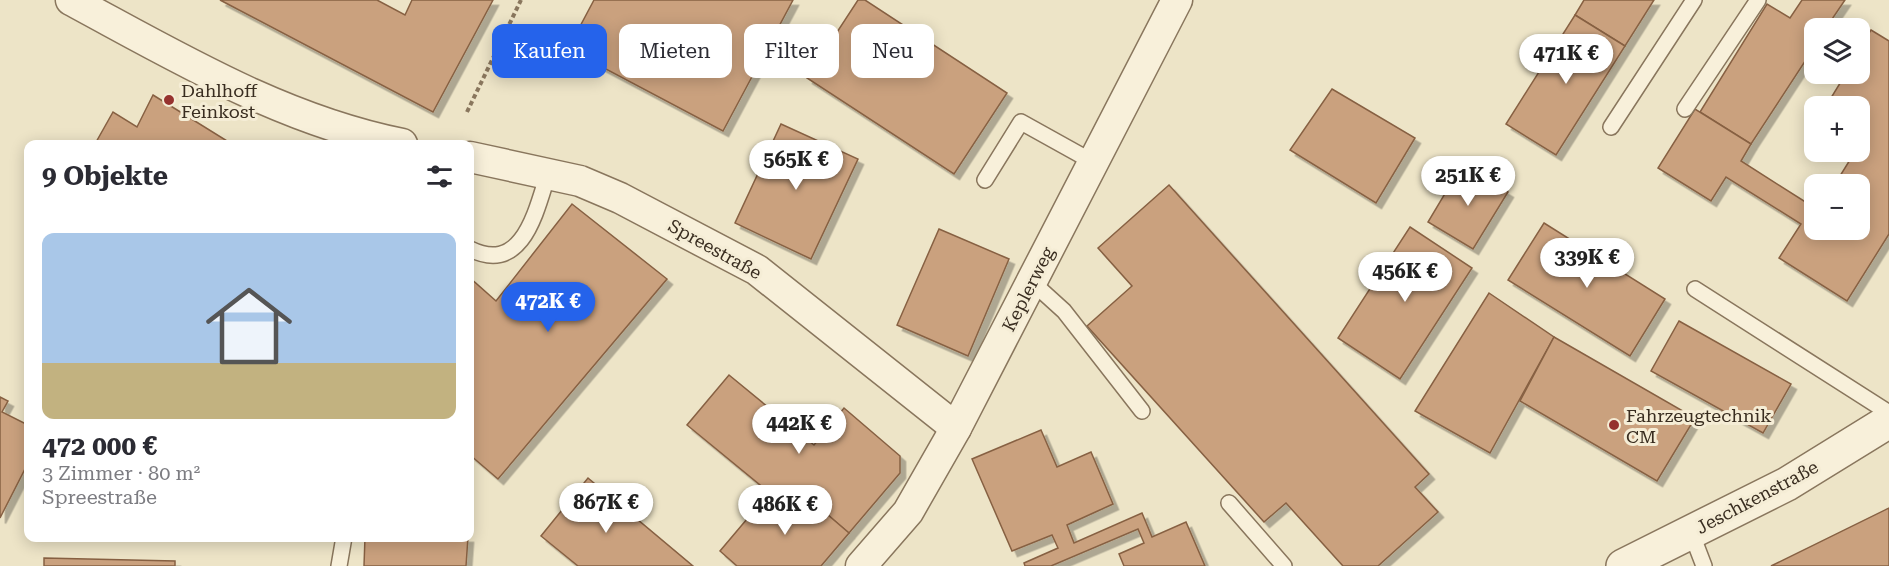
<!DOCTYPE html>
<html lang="de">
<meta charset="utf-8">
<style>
:root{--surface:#fff;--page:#f2f2f3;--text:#2b2b33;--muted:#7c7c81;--accent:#2563eb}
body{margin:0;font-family:"Roboto Serif",serif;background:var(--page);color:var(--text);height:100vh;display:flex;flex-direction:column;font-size:22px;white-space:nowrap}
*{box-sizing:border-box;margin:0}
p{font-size:20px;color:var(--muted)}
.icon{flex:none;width:33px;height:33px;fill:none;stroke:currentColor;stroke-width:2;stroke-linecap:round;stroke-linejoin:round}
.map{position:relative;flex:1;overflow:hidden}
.drawer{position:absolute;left:24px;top:140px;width:450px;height:402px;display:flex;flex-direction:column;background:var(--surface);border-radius:12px;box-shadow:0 3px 15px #0003}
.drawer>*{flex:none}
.guide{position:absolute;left:492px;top:24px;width:570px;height:54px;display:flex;gap:12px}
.buttons{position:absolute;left:1804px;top:18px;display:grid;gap:12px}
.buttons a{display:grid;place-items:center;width:66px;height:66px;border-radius:12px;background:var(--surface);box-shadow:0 3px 15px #0003;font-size:30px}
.price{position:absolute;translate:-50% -51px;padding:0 14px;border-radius:21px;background:#fff;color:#222;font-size:20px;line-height:39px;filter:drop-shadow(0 2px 3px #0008)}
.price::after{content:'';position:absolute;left:50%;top:36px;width:18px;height:14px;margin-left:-9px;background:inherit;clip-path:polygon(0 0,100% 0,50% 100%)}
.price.current{background:var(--accent);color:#fff}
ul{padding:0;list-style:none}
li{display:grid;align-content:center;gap:12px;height:318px;padding:0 18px}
li span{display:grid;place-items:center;height:186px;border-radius:12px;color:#555}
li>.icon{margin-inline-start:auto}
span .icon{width:108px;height:108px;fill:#fffc;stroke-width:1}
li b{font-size:26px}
h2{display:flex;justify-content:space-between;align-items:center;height:72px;padding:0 18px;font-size:26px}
.tag{padding:0 21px;border-radius:12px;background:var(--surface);box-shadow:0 3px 15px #0003;font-size:21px;line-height:54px}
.tag.current{background:var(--accent);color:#fff}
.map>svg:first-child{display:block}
.building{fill:#caa17e;stroke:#876143;stroke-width:1.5;filter:url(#shadow)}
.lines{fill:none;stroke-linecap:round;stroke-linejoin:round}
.service-casing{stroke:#89765d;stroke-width:18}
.minor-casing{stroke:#89765d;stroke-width:33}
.tertiary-casing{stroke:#89765d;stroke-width:36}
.path{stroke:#89765d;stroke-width:4;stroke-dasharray:4.5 3;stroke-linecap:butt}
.service{stroke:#f8f0da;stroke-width:15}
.minor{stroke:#f8f0da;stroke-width:30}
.tertiary{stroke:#f8f0da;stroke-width:33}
.poi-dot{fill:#96322e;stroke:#f5edd6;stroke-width:2}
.labels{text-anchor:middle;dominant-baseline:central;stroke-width:6;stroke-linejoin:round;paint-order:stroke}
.poi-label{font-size:18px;fill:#392d20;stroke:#f5edd6;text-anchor:start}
.street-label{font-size:18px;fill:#392d20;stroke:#f5edd6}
</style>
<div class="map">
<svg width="1889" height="566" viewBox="0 0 1889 566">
<defs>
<filter id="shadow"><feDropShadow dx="5.5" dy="5.5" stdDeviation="0" flood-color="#0004"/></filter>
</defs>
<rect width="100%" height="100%" fill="#ede4c7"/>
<g class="building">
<path d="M220 0H377L405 15 412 0H493L433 112Z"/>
<path d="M594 0H793L723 131 568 49Z"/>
<path d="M858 0H865L1007 93 954 174 807 78Z"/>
<path d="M1584 0H1654L1625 46 1575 15Z"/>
<path d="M1802 0H1845L1826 28H1815V46L1751 144 1700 112 1767 4 1790 18Z"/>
<path d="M1575 15 1625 46 1556 155 1506 124Z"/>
<path d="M1871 30 1889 41V234L1847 301 1779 258 1801 224 1726 177 1711 201 1658 168 1695 109 1751 144 1741 161 1815 208V230H1860V184H1835L1853 155 1847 152H1860V106H1826L1842 80 1831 74H1860V34L1866 38Z"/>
<path d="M1332 89 1415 138 1376 203 1290 150Z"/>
<path d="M153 95 232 144H95L113 112 137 127Z"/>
<path d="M781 124 858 159 811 259 735 223Z"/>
<path d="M1462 165 1508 192 1473 249 1428 222Z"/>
<path d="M1169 185 1429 474 1415 487 1438 512 1378 566H1343L1286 503 1264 522 1087 326 1132 286 1098 248Z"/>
<path d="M572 204 667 279 498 479 470 455V278L496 301Z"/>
<path d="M1544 223 1665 299 1630 356 1508 280Z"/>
<path d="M1410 227 1472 268 1400 379 1338 338Z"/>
<path d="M939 229 1009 259 968 356 897 325Z"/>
<path d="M1489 293 1554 337 1490 453 1415 411Z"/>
<path d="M1679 321 1791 384 1763 433 1651 371Z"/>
<path d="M1554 337 1695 418 1657 481 1520 401Z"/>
<path d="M729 375 814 445 844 408 900 456V473L849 533 807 497 794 513 687 425Z"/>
<path d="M0 397 8 401 2 412 28 425V463L0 518Z"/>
<path d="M1041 430 1057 467 1091 452 1113 504 1067 525 1074 543 1142 513 1152 537 1186 522 1205 566H1124L1119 554 1144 543 1138 529 1051 566H1025L1024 563 1058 548 1052 535 1012 551 972 459Z"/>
<path d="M588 478 693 566H578L541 536Z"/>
<path d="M769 493 794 513 807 497 849 533 821 566H737L720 551Z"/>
<path d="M1889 508V566H1771Z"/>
<path d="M365 537H468L466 566H364Z"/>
<path d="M44 558 175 561V566H44Z"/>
</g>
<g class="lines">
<defs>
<g id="service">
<path d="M1685 109 1758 0"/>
<path d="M1611 127 1694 0"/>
<path d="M985 180 1021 122 1093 162"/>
<path d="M470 249C523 275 536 211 548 174"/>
<path d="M1032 282 1064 311 1142 411"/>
<path d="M1695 289 1889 413"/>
<path d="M1229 503 1284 566"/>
<path d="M1691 532 1704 566"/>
<path d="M339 566 344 537"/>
</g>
<g id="minor">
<path d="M71 0C177 57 282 120 402 144"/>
<path d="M470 157 580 181 620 198 757 270 956 428"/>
<path d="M861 566 908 512 956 428 1177 0"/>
</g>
<path id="tertiary" d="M1623 566 1787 484 1889 421"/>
</defs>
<use href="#service" class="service-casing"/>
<use href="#minor" class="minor-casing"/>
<use href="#tertiary" class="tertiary-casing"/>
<path class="path" d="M467 112 521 0"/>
<use href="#service" class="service"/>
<use href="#minor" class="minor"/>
<use href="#tertiary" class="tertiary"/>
</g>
<g class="poi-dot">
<circle cx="169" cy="100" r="6"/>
<circle cx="1614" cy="425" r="6"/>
</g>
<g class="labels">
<g class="poi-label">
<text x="181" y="90">Dahlhoff<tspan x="181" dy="21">Feinkost</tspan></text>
<text x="1626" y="415">Fahrzeugtechnik<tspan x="1626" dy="21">CM</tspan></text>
</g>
<g class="street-label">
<text transform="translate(715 249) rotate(29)">Spreestraße</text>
<text transform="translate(1028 289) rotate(-63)">Keplerweg</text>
<text transform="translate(1757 497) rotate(-28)">Jeschkenstraße</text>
</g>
</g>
</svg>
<div class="buttons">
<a><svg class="icon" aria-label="layers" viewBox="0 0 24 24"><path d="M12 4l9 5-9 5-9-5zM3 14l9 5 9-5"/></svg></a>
<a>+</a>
<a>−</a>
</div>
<b class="price" style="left:1566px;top:85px">471K €</b>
<b class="price" style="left:796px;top:191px">565K €</b>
<b class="price" style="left:1468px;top:207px">251K €</b>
<b class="price" style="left:1587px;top:289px">339K €</b>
<b class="price" style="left:1405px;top:303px">456K €</b>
<b class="price current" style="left:548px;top:333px">472K €</b>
<b class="price" style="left:799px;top:455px">442K €</b>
<b class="price" style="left:606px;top:534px">867K €</b>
<b class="price" style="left:785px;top:536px">486K €</b>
<div class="guide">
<a class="tag current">Kaufen</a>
<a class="tag">Mieten</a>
<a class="tag">Filter</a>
<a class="tag">Neu</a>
</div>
<section class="drawer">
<h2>9 Objekte<svg class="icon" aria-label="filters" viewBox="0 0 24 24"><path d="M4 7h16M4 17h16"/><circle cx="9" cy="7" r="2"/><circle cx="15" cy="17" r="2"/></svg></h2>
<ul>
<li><span style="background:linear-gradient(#a9c7e8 70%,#c2b280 0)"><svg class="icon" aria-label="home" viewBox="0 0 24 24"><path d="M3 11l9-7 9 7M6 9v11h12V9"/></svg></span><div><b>472 000 €</b><p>3 Zimmer · 80 m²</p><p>Spreestraße</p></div></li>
</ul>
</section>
</div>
